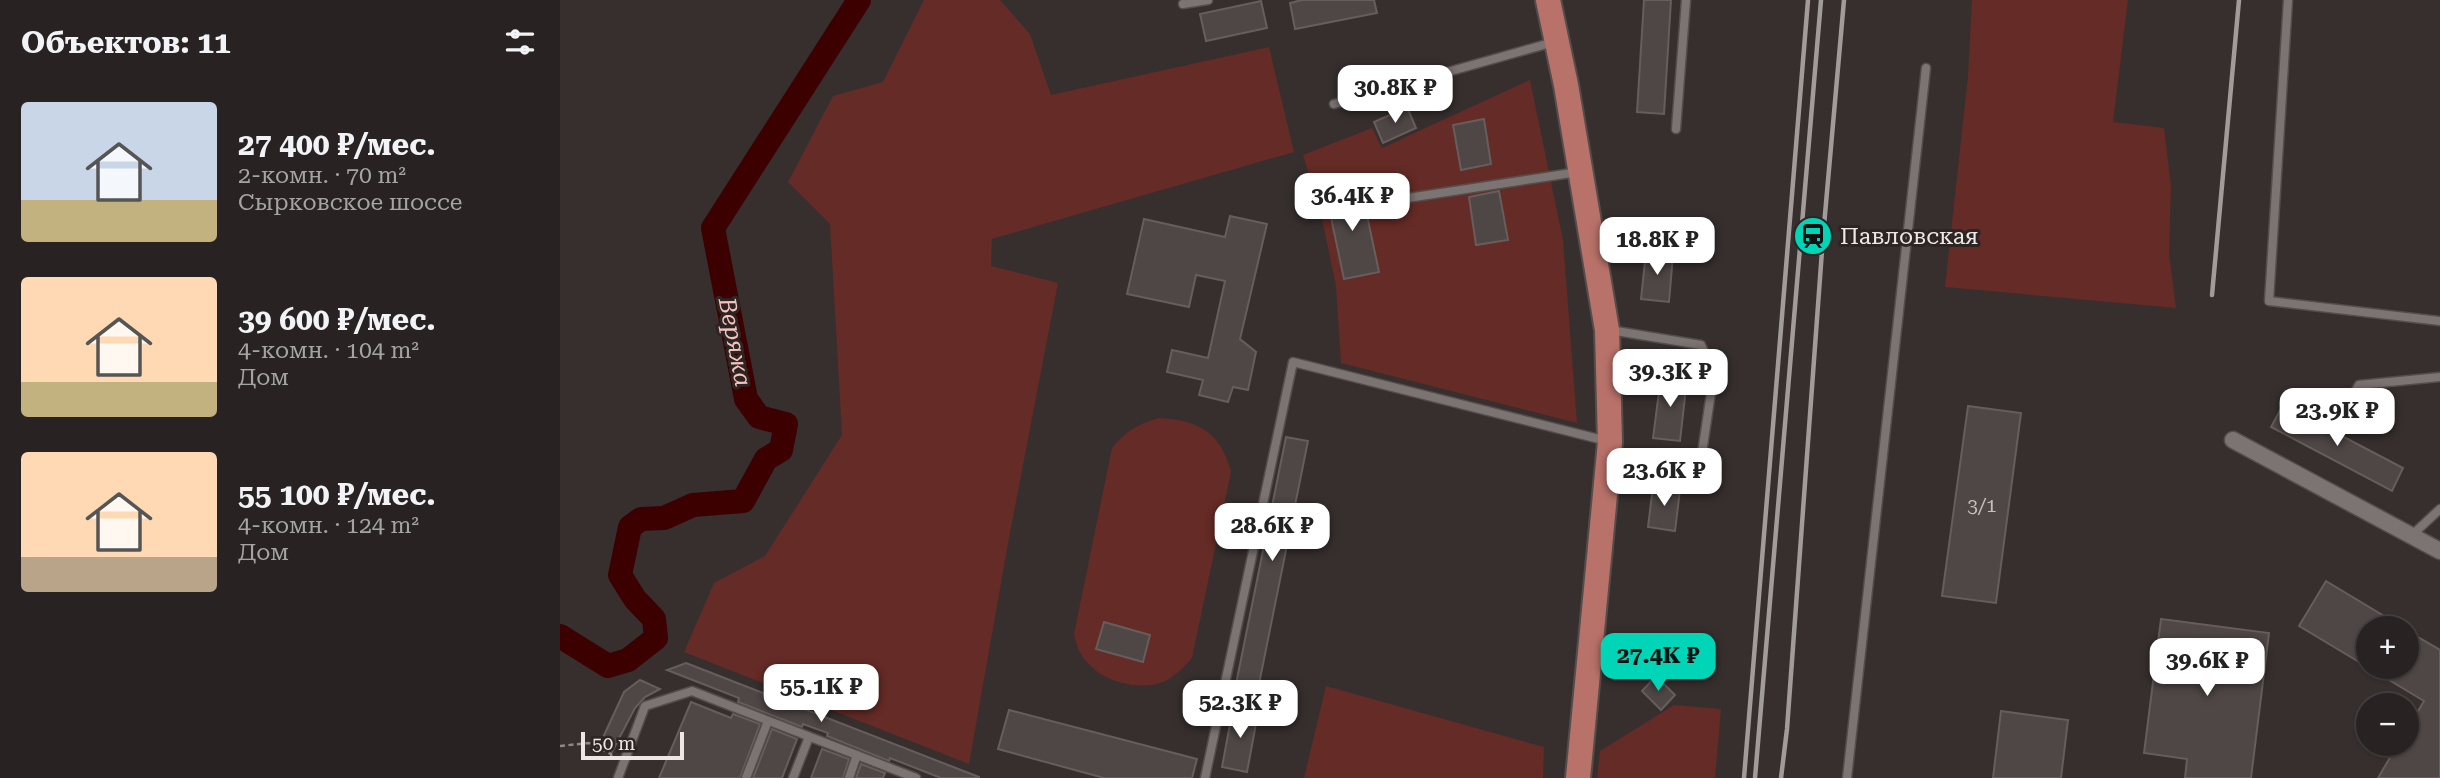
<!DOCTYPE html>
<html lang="ru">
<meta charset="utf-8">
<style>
:root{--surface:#282322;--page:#302b2a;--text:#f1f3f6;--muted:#a5a4a5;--line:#444040;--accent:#00d5b7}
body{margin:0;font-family:"Roboto Serif",serif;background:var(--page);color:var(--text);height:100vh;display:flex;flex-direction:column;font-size:26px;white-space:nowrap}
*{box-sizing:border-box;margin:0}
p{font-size:23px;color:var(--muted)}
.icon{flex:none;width:38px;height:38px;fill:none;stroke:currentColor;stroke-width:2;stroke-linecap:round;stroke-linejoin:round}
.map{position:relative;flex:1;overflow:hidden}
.panel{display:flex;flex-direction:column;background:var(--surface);width:560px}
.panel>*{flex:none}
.fabs{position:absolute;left:1796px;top:616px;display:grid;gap:14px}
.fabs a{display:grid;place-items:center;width:63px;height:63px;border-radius:50%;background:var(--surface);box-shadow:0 2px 5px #0004,0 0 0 2px var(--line);font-size:35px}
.scale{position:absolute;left:21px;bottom:18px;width:103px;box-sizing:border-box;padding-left:7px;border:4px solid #ece7e6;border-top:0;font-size:19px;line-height:24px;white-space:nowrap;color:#ece7e6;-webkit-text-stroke:5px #2c2524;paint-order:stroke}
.price{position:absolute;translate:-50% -60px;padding:0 16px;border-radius:14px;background:#fff;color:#222;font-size:23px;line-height:46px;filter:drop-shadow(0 2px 4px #0008)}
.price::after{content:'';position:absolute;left:50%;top:42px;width:21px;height:16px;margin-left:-10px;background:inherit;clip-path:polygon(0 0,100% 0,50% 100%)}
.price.selected{background:var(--accent);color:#111}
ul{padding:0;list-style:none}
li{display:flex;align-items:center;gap:21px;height:175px;padding:0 21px}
li span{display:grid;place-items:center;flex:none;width:196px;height:140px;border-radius:7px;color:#555}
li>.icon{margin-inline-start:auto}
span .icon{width:84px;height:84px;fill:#fffc;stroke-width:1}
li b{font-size:30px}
h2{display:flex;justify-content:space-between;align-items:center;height:84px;padding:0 21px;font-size:30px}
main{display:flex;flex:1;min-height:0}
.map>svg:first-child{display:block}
.green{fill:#652b26}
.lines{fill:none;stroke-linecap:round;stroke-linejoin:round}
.river{stroke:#3c0000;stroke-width:24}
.building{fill:#4f4746;stroke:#665d5c;stroke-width:2}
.lane-casing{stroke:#544d4c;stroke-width:11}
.street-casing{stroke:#544d4c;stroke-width:19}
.primary-casing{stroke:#544d4c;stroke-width:28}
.path{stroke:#8e8887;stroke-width:2.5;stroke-dasharray:5 3.5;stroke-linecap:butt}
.lane{stroke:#7c7472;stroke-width:8}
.street{stroke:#7c7472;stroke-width:16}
.primary{stroke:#b9726a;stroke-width:24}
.rail{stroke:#a19b9a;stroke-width:4.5}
.labels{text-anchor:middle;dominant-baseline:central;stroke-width:6;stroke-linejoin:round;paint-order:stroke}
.number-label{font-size:19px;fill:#c5bfbe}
.poi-label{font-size:23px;fill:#ece7e6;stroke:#2c2524;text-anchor:start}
.water-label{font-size:24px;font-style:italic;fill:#f6c3bc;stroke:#2c2524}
</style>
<main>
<section class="panel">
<h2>Объектов: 11<svg class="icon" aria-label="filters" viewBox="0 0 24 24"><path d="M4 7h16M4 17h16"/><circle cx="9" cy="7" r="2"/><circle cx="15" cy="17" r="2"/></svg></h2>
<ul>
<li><span style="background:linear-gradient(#c9d6e8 70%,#c2b280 0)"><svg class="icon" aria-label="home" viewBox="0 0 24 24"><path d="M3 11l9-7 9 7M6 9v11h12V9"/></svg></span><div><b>27 400 ₽/мес.</b><p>2-комн. · 70 m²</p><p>Сырковское шоссе</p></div></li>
<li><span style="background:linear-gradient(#ffd9b3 75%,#c2b280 0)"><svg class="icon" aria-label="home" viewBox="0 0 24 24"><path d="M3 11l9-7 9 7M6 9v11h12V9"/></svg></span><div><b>39 600 ₽/мес.</b><p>4-комн. · 104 m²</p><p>Дом</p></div></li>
<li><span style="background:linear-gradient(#ffd9b3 75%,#b9a48a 0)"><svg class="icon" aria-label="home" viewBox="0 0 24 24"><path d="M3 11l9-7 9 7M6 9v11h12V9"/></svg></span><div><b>55 100 ₽/мес.</b><p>4-комн. · 124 m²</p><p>Дом</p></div></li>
</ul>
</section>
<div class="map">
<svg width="1880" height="778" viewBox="0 0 1880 778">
<rect width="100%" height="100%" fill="#362f2e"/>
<g class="green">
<path d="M364 0H440L470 34 491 95 709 47 734 152 432 239 431 266 498 283 449 538 409 764 124 652 154 583 205 556 282 435 270 224 228 182 273 96 323 82Z"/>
<path d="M1412 0H1568L1553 122 1604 128 1611 186 1609 254 1616 308 1385 287 1408 76Z"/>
<path d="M970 80 1003 240 1017 423 781 363 776 286 761 214 743 155 812 128 822 148Z"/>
<path d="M599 418C638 420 661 432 671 472L632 658C624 667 615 677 603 682 575 692 536 680 521 654 517 648 516 640 514 634L552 448C566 431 578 424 599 418Z"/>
<path d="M766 686 984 747 983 778H744Z"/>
<path d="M1114 705 1161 709 1155 778H1037L1040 751Z"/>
</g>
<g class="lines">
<path class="river" d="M0 636 48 666 68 660 96 638 94 619 75 599 60 575 70 527 81 519 104 518 133 505 183 501 206 459 221 450 226 424 199 417 186 399 153 228 299 0"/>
</g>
<g class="building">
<path d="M742 0H814L817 13 735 29 730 3Z"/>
<path d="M1084 0H1111L1104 114 1077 112Z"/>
<path d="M701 1 707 28 646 41 640 14Z"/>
<path d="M847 107 856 128 823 143 814 122Z"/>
<path d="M924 119 931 164 901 170 893 125Z"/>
<path d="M801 187 819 272 784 279 766 194Z"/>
<path d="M939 191 948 240 916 245 909 197Z"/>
<path d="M670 216 707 224 680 339 696 352 688 390 673 387 668 402 639 395 643 380 607 372 612 350 648 358 665 281 636 275 629 307 567 294 584 219 665 237Z"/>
<path d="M1086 252 1113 255 1109 302 1081 299Z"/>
<path d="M1101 376 1127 379 1120 441 1093 438Z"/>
<path d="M1723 405 1843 468 1832 491 1711 427Z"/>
<path d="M1408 406 1461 413 1436 603 1382 596Z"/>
<path d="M726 437 748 441 698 689 676 684Z"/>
<path d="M1093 486 1120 490 1115 531 1088 527Z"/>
<path d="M1766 581 1844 628H1808V667H1846V630L1880 650V778H1818L1838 744H1846V731L1864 701 1739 626Z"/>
<path d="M1601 619 1709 633 1691 778H1625L1627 759 1584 753Z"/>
<path d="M544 622 590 635 583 662 536 649Z"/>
<path d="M126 663 419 777V778H381L330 758 329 761 267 736 268 733 243 724 242 727 178 702 179 698 107 670Z"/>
<path d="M1096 676 1115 695 1101 710 1082 691Z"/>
<path d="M80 680 100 689 85 697 75 708 52 752 39 746 64 692Z"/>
<path d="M131 702 171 718 173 714 200 724 180 778H99Z"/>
<path d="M673 708 698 713 687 772 662 767Z"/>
<path d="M449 710 637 759 632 778H544L438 749Z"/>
<path d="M1441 711 1508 720 1501 778H1433Z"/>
<path d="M212 729 237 739 222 778H193Z"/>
<path d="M262 749 289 759 283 778H251Z"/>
<path d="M301 764 325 773 323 778H296Z"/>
</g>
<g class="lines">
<defs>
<g id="lane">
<path d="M1728 0 1709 301 1880 321"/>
<path d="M623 4 648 0"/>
<path d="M774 104 994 42"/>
<path d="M1116 129 1126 0"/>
<path d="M841 199 1018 172"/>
<path d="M1050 330 1141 345 1154 373 1140 466"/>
<path d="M1787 406 1799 385 1880 377"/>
<path d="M1851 536 1880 509"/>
<path d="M58 778 85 706 132 691 356 778"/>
<path d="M186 778 208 721"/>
<path d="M233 778 249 737"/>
<path d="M289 778 297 755"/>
<path d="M645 778 733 362 1047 441"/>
<path d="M1287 778 1366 68"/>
</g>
<path id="street" d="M1673 440 1880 551"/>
<path id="primary" d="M988 0 1006 85 1047 330 1050 442 1018 778"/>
</defs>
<use href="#lane" class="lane-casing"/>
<use href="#street" class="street-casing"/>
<use href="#primary" class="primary-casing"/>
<path class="path" d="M0 746 29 743 51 754 52 759"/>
<use href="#lane" class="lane"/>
<use href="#street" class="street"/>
<use href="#primary" class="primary"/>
<g class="rail">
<path d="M1652 295 1679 0"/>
<path d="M1184 778 1248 0"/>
<path d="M1195 778 1261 0"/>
<path d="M1221 778 1227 729 1263 237 1284 0"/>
</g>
</g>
<defs>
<symbol id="station-disc" viewBox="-11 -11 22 22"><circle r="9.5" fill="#00d5b7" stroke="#2c2524"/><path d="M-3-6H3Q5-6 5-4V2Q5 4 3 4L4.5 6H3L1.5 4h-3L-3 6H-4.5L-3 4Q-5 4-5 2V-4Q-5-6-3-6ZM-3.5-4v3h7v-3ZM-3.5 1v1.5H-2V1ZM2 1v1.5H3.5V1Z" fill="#111"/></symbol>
</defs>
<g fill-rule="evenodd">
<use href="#station-disc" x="1231" y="214" width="44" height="44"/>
</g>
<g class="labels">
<g class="number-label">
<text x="1422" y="505">3/1</text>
</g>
<g class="poi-label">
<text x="1280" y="236">Павловская</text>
</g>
<g class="water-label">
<text transform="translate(175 342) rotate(79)">Веряжа</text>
</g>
</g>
</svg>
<div class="fabs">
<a>+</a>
<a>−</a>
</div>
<div class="scale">50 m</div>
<b class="price" style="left:835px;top:125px">30.8K ₽</b>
<b class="price" style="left:792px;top:233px">36.4K ₽</b>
<b class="price" style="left:1097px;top:277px">18.8K ₽</b>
<b class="price" style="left:1110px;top:409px">39.3K ₽</b>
<b class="price" style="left:1777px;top:448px">23.9K ₽</b>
<b class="price" style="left:1104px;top:508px">23.6K ₽</b>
<b class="price" style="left:712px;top:563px">28.6K ₽</b>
<b class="price selected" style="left:1098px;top:693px">27.4K ₽</b>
<b class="price" style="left:1647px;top:698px">39.6K ₽</b>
<b class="price" style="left:261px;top:724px">55.1K ₽</b>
<b class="price" style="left:680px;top:740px">52.3K ₽</b>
</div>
</main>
